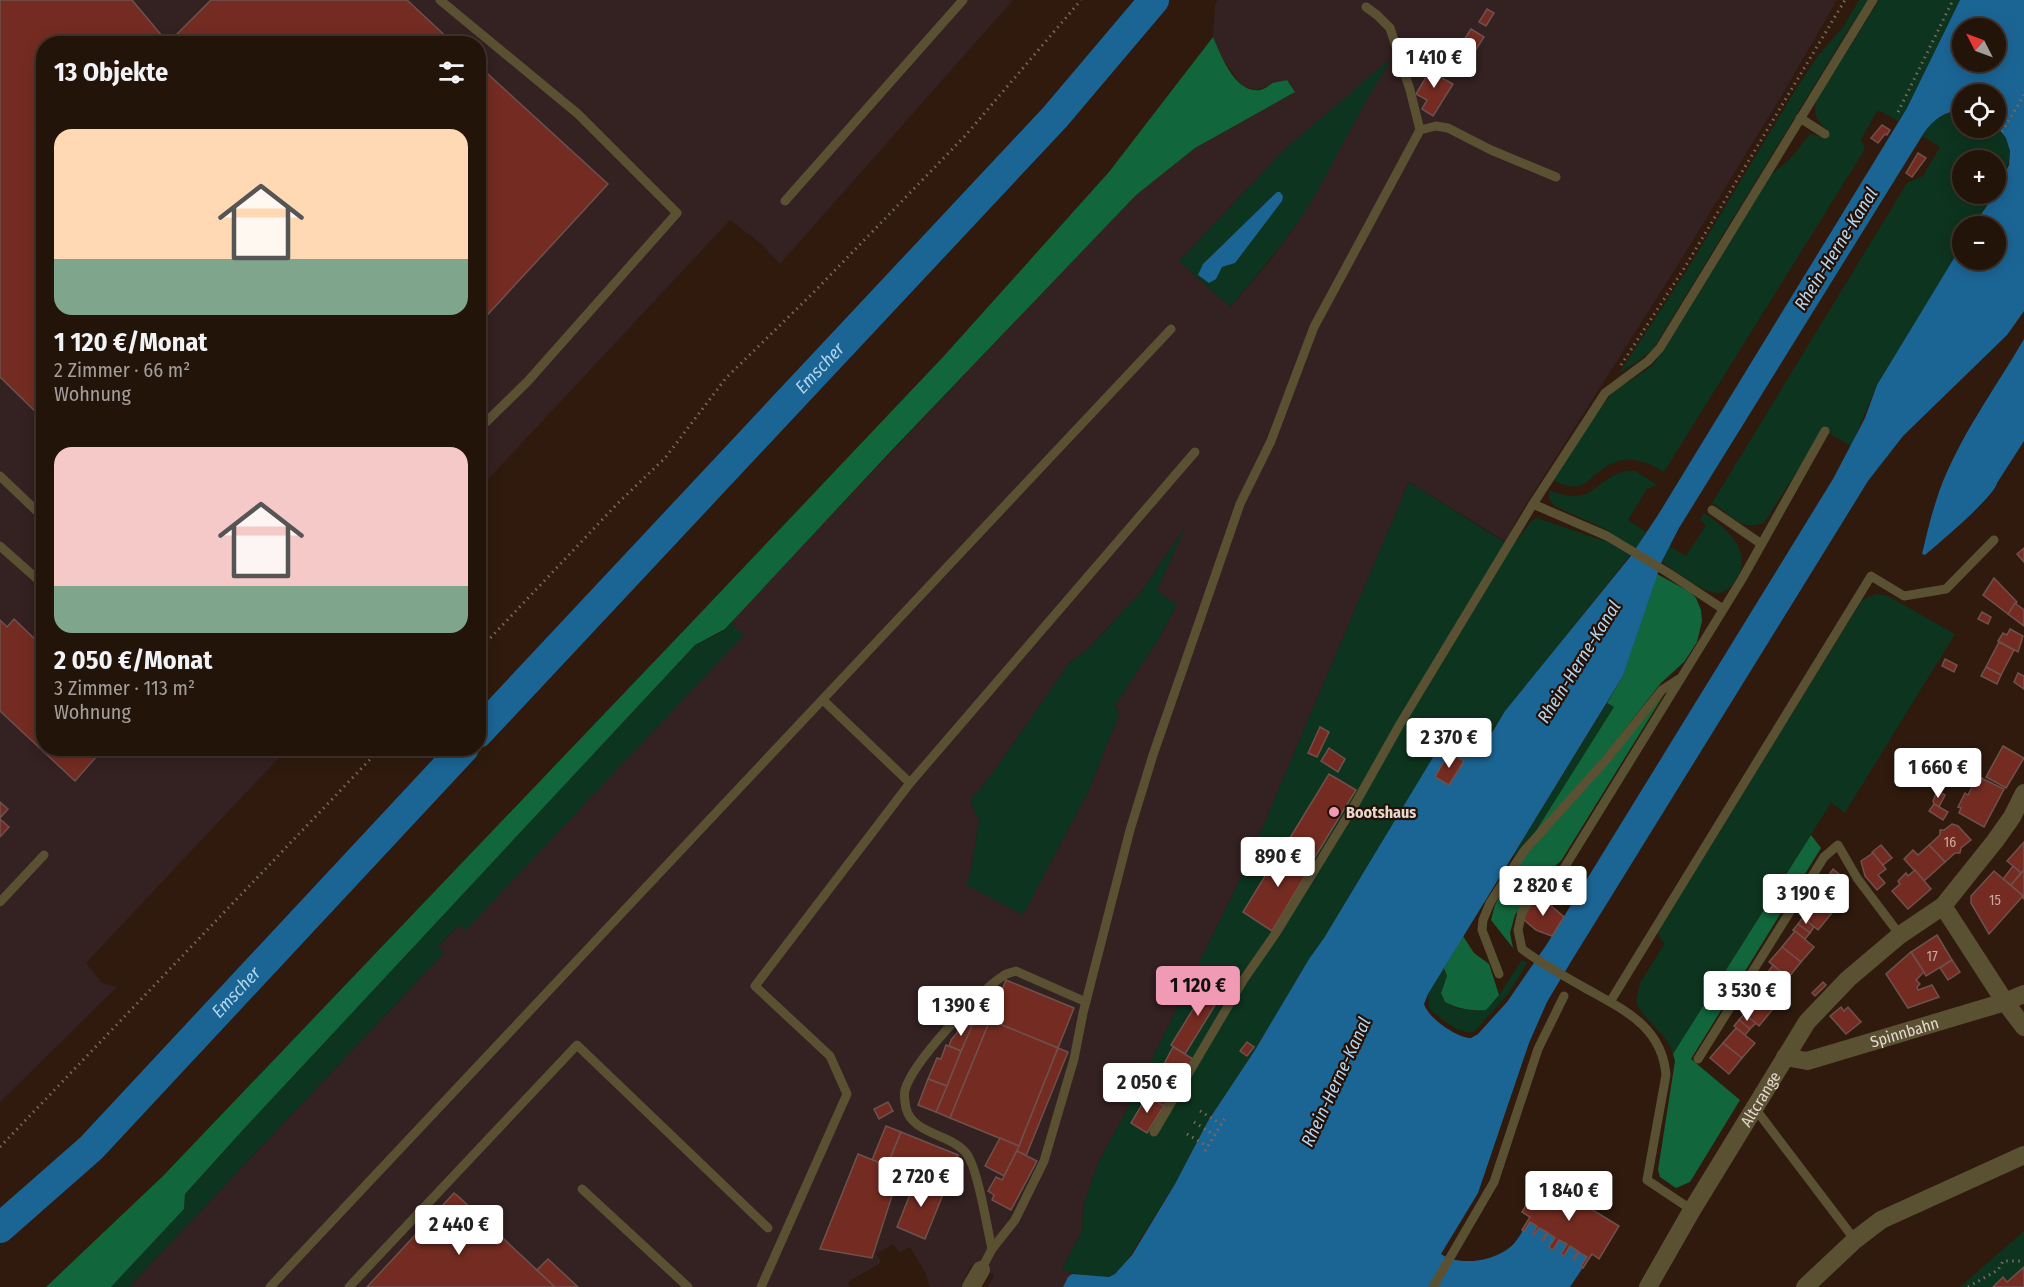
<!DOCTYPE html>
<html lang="de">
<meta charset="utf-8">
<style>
:root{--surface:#23140a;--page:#2b1d13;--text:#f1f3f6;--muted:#a39e9c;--line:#40332b;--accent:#f09ab5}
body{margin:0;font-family:"Fira Sans Condensed",sans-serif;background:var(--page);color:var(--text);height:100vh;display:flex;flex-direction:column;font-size:22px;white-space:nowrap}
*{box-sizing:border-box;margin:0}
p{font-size:20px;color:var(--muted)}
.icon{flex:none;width:33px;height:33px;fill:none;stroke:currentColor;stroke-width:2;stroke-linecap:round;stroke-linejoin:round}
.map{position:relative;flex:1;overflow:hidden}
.sheet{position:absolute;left:36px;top:36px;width:450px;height:720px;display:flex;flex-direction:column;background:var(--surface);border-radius:24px;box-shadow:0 3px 15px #0003,0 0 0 2px var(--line)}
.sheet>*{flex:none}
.needle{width:39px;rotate:312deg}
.tools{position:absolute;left:1952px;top:18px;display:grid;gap:12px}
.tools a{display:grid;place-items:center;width:54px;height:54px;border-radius:50%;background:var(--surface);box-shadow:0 3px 15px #0003,0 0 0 2px var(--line);font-size:30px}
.price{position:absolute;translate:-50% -51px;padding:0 14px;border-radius:6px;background:#fff;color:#222;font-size:20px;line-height:39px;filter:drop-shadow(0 2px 3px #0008)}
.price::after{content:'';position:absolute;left:50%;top:36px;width:18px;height:14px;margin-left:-9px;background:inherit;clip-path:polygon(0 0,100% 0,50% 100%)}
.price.current{background:var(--accent);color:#111}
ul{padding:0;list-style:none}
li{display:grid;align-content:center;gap:12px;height:318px;padding:0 18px}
li span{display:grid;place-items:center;height:186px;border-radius:18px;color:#555}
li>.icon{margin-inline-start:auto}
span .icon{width:108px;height:108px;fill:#fffc;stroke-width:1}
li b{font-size:26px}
h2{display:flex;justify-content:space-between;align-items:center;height:72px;padding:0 18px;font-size:26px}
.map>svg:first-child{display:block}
.industrial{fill:#342122;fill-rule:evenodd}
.green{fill:#0d341e;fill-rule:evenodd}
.forest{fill:#12663b}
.water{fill:#1b6595;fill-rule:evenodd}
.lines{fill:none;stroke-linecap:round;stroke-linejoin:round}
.river{stroke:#1b6595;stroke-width:30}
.building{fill:#742c22;stroke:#6f514c;stroke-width:1.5}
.path{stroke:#7b695e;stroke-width:3;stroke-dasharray:1.5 4.5;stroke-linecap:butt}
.lane{stroke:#5a5133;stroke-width:9}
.street{stroke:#5a5133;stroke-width:18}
.poi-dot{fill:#f09ab5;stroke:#251005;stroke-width:2}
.labels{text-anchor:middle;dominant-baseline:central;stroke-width:4.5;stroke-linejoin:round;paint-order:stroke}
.number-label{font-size:14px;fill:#c9aca3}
.poi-label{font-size:16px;font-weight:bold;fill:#e5d6ce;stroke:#251005;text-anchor:start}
.street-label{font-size:16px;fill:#e5d6ce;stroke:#251005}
.water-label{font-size:18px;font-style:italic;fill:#b2d5f0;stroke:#251005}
</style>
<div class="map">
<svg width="2024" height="1287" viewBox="0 0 2024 1287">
<rect width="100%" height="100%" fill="#2f1a0d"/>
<g class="industrial">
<path d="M0 0H1013L780 264 760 243 730 220 479 489 478 44H44V748L287 749 86 963 102 983 117 987 0 1102Z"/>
<path d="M1218 0H1837L1785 90 1679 263 1518 517 1506 542 1409 482 1243 873 1129 1106 1098 1163 1083 1206 1082 1231 1062 1269 1072 1274 1068 1277 1063 1287H988L994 1275 971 1265 961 1287H930L926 1274 910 1247 901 1252 898 1251 893 1244 876 1254 881 1261 879 1264 848 1282 850 1287H129L444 953 438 947 459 925 465 930 743 635 731 623 748 603 1135 195 1195 148 1295 92 1287 80 1256 90 1245 87 1238 81 1223 59 1213 37 1215 4ZM1391 61 1372 90 1296 225 1269 262 1230 307 1179 261 1286 148ZM1184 529 1157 591 1177 605 1158 640 1114 707 1120 712 1088 792 1023 914 967 885 971 870 979 820 971 801 994 771 1070 662 1088 649 1141 592Z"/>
</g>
<g class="green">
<path d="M1859 0H1868L1842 40 1653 349 1637 362 1619 373 1687 270 1796 89 1817 57 1843 27Z"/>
<path d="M1879 0H1960L1907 108 1898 121 1878 110 1861 139 1865 149 1664 472C1647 462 1630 455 1611 464 1587 475 1586 498 1553 480L1590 422 1613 392 1652 366 1671 339 1771 175 1792 157 1810 134 1823 137 1827 129C1817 122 1813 114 1816 101Z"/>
<path d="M1389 60 1391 61C1360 107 1337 158 1309 205 1286 242 1258 274 1230 307L1179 261 1286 148ZM1277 192 1282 201 1235 263 1222 267 1203 264Z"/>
<path d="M1960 110H1962V128H1995V123C2018 147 2010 167 1995 192V160H1962V194H1994L1973 226H1962V245L1877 385 1851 446 1823 430 1764 523C1740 532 1731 514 1712 503L1907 183 1923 176 1940 147 1922 136C1932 122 1942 112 1960 110Z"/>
<path d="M1627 471H1635L1658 485 1647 489 1628 520 1646 532 1637 547 1505 711 1489 736 1438 750 1324 938 1309 959 1255 1050 1208 1121 1175 1184 1123 1267C1119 1271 1116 1275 1111 1276 1098 1280 1073 1275 1062 1269L1082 1231 1083 1206 1098 1163 1129 1106 1243 873 1409 482 1512 547 1532 520 1537 518 1604 541 1610 531 1554 506 1549 498V490C1595 509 1591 479 1627 471Z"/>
<path d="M1704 513C1726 527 1755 552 1736 580 1732 586 1726 593 1718 593 1702 593 1676 571 1662 562L1669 546 1686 556 1706 525 1700 520Z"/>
<path d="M1186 526 1157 591 1177 605 1158 640 1114 707 1120 712 1088 792 1023 915 966 885 971 870 979 820 970 801 994 771 1070 662 1088 649 1141 592Z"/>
<path d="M1876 594 1886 595 1955 634 1846 811 1845 813 1831 803 1673 1054C1667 1032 1643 1022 1636 1001L1640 983 1665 943 1660 939 1658 932 1862 600Z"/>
<path d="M731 623 744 635 465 931 459 925 438 947 444 953 129 1287H111L184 1209 185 1194 241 1132 695 645 725 630Z"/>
<path d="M1607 703 1615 707 1534 834 1511 859Z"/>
<path d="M1522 960 1527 963 1508 994 1474 1032C1460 1035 1439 1018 1429 1008L1428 994 1444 968 1447 976 1441 993 1445 1002 1456 1008 1475 1011 1499 995Z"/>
<path d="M2024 1231V1287H1960Z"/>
</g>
<g class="forest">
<path d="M1213 37C1221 55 1235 94 1260 90 1266 89 1269 85 1273 83 1277 82 1283 81 1287 80L1295 92 1195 148 1136 195 891 451 725 629 695 645 241 1132 185 1194 184 1209 111 1287H46L163 1176 691 623 943 357 1109 172Z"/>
<path d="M1657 574 1690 592 1696 598 1701 610 1702 621 1697 642 1684 662 1661 683 1605 755 1534 834 1614 707 1607 703 1623 676Z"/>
<path d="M1663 696 1561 861 1539 879 1515 915 1510 933 1513 948 1491 920 1495 905 1525 853Z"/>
<path d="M1811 835 1821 848 1691 1059 1740 1100 1690 1182 1676 1188 1660 1177 1658 1170 1675 1061 1673 1054Z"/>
<path d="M1463 936 1474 953 1489 964 1499 995 1486 1010C1471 1011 1458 1009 1445 1002L1441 993 1447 976 1444 968Z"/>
</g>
<g class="water">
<path d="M1960 0H2024V311L2007 335 1903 436 1868 481 1572 960 1547 1002 1529 1043 1478 1193 1441 1254C1459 1266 1491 1262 1509 1248 1519 1241 1524 1227 1530 1217L1592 1254 1570 1287H1063L1068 1277 1072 1274 1109 1277 1115 1274 1132 1255 1175 1184 1208 1121 1255 1050 1309 959 1324 938 1447 734 1490 736 1505 711 1630 557 1658 515 1907 108ZM1962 28H1995V62H1962ZM1962 94H1995V123L2006 138 2010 151 2009 165 1995 194 1973 226H1995V260H1962V245L1877 385 1865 418 1833 479 1547 944 1507 1002 1478 1034 1471 1038C1457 1038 1428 1018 1424 1004L1428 994 1623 676 1662 561 1679 528 1922 136C1932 121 1943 111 1962 110Z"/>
<path d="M1277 192H1280L1283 196 1282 201 1235 263 1222 267 1216 279 1209 283 1198 275 1203 264Z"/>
<path d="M2024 339V441L1997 483C1994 497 1939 543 1925 555L1922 554C1927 533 1932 512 1939 492 1959 437 1995 389 2024 339Z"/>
</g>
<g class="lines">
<g class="river">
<path id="s1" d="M478 733 1055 117 1154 0"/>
<path id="s2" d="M0 1228 91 1148 464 748"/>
</g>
</g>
<g class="building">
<path d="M0 0H132L168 43 211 0H407L454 44H44V420L0 377Z"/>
<path d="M1487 9 1494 13 1486 26 1479 22Z"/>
<path d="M1471 29 1484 37 1472 56 1459 48Z"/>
<path d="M1435 62 1447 69 1442 78 1453 84 1433 116 1422 109 1427 100 1416 94Z"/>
<path d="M478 65 608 184 478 325Z"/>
<path d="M1882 125 1890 130 1887 135 1885 134 1878 143 1871 138Z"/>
<path d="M1918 153 1926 158 1912 177 1906 173Z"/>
<path d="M2024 548V562L2017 554Z"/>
<path d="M1994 578 2017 602 2008 614 1983 595Z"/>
<path d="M2015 603 2024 610V626L2008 614Z"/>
<path d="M1982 612 1991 617 1988 624 1978 619Z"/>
<path d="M14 619 40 644 44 640V748H104L75 781 0 711V620L7 627Z"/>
<path d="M2010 629 2023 636 2018 652 1998 641 2003 633 2007 635Z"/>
<path d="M1999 642 2014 650 2001 675 1986 667Z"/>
<path d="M1945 659 1957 665 1954 672 1942 666Z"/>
<path d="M1986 667 2001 675 1997 684 1981 676Z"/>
<path d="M2018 673 2024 676V689L2014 682Z"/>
<path d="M1320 727 1329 732 1317 757 1308 753Z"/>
<path d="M2003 746 2024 758 2006 788 1986 777Z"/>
<path d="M1329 748 1345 759 1338 772 1321 761Z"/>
<path d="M1449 752 1464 761 1449 785 1435 777Z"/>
<path d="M1950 763 1967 771 1959 786 1943 778Z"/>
<path d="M1967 771 2004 789 1984 827 1959 813 1961 808 1958 807 1965 793 1968 795 1974 783 1970 785 1962 781Z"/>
<path d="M1329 774 1356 790 1312 862 1285 846Z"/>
<path d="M1937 791 1945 795 1939 807 1934 804 1933 801Z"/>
<path d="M0 802 8 809 0 818Z"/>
<path d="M1934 804 1948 812 1943 820 1929 811Z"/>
<path d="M0 819 9 827 0 837Z"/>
<path d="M1952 824 1958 826 1971 840 1961 848 1960 853H1955L1945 862 1929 845 1940 835V830H1944Z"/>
<path d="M2024 842V870L2021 873 2007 861Z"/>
<path d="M1284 845 1313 863 1272 931 1243 912Z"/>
<path d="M1881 845 1892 858 1883 865 1872 852Z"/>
<path d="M1929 845 1945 862 1924 881 1904 859 1913 850 1918 855Z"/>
<path d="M1873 853 1886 869 1878 875 1885 883 1877 890 1865 876 1861 861Z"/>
<path d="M2013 866 2021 873 2011 885 2003 879Z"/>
<path d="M1833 869 1845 879 1839 885 1828 876Z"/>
<path d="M1915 870 1931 889 1908 909 1892 891 1900 884 1898 881 1906 873 1908 876Z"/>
<path d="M2024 870V899L2022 897 2023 896 2011 885Z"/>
<path d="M1994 871 2023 896 1989 934 1971 903V896Z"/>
<path d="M1828 876 1839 885 1834 891 1823 882Z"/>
<path d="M1824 883 1844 899 1831 914 1812 899Z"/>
<path d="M1535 899 1549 904 1564 917 1552 936 1536 930 1522 918Z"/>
<path d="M1812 899 1831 914 1818 930 1799 914Z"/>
<path d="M1803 917 1814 927 1810 933 1798 924Z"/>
<path d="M1798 924 1810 933 1805 939 1793 930Z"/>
<path d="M1795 931 1814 947 1801 962 1782 947Z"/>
<path d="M1937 935 1952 960 1926 976 1911 952Z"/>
<path d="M1782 947 1801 962 1788 978 1769 962Z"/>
<path d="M1911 952 1924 972 1916 980 1920 984 1917 987 1918 990 1932 985 1939 997 1908 1008 1886 974Z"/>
<path d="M1952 960 1960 972 1948 980 1940 968Z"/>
<path d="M1773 965 1785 975 1780 981 1768 972Z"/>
<path d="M1768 972 1780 981 1775 987 1763 978Z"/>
<path d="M1006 980 1074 1008 1058 1048 990 1020Z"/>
<path d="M1211 980 1225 989 1185 1054 1171 1045Z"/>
<path d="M1765 980 1784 995 1772 1010 1753 995Z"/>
<path d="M1823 982 1826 985 1815 996 1812 993Z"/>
<path d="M1753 995 1772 1010 1759 1026 1740 1010Z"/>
<path d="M1841 1007 1844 1011 1848 1007 1861 1022 1846 1034 1830 1016Z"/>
<path d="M1744 1014 1756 1023 1750 1029 1739 1020Z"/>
<path d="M976 1015 990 1020 950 1118 936 1112Z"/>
<path d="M990 1020 1058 1048 1019 1146 950 1118Z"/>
<path d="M1739 1020 1750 1029 1745 1035 1734 1026Z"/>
<path d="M965 1023 972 1026 961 1051 949 1046 951 1040Z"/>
<path d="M1736 1028 1755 1043 1742 1058 1723 1043Z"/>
<path d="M1247 1042 1254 1047 1247 1056 1240 1051Z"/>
<path d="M1723 1043 1742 1058 1729 1074 1710 1058Z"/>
<path d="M946 1045 961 1051 947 1086 928 1079 937 1058 941 1059Z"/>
<path d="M1173 1047 1193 1059 1164 1106 1147 1096Z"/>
<path d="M1058 1048 1068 1052 1026 1156 1017 1151 1019 1146Z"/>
<path d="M928 1079 947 1086 936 1112 918 1105Z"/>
<path d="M1147 1096 1164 1106 1147 1133 1131 1123Z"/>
<path d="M888 1102 893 1111 879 1119 874 1109Z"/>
<path d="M886 1126 901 1132 887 1166 872 1160Z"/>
<path d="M901 1132 958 1155 946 1187 888 1164Z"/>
<path d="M1000 1138 1019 1146 1004 1176 985 1166Z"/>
<path d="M1017 1151 1037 1161 1011 1210 992 1200 994 1195 988 1191 996 1177 1002 1180Z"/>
<path d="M858 1154 900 1171 872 1258 820 1249Z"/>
<path d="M928 1179 946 1187 925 1239 897 1227 915 1182 925 1186Z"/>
<path d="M1542 1179 1619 1226 1599 1259 1592 1254 1583 1268 1581 1266 1587 1257 1579 1252 1574 1260 1573 1259 1578 1251 1570 1246 1564 1256 1561 1254 1567 1244 1559 1240 1553 1250 1549 1247 1555 1238 1548 1233 1543 1241 1542 1240 1547 1232 1539 1228 1534 1235 1533 1234 1537 1226 1530 1222 1524 1231 1522 1230 1530 1217 1522 1212Z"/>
<path d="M454 1193 459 1197 555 1287H367Z"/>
<path d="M548 1259 578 1287H555L537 1270Z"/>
<path d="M2024 1267V1287H1993L2003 1277 2007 1282Z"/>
</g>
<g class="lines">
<g class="path">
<path d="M1898 112 1953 0"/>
<path d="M2002 132 2024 95"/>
<path d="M1621 365 1685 267 1845 0"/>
<path d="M478 651 618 503 665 458 726 378 812 294 965 136 1081 0"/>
<path d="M1200 1111 1221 1124"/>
<path d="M1194 1122 1214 1135"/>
<path d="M1187 1134 1207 1146"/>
<path d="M0 1147 381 748"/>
<path d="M1205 1151 1225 1118"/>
<path d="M1968 1287 1998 1270 2003 1261H2024"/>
</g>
<g class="lane">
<path d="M440 0 578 114 677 213 528 381 478 430"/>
<path d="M1800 118 1825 134"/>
<path d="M1420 130 1436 126 1448 128 1491 150 1556 177"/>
<path d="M785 201 963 0"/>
<path d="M0 476 44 518"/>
<path d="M1533 504 1607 536 1667 572 1723 609"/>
<path d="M1712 510 1760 543"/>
<path d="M0 546 44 585"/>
<path d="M823 700 910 783"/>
<path d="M0 902 44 855"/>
<path d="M1499 974 1482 930 1483 920 1490 903 1524 851 1606 760 1662 690 1679 679"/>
<path d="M1610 1002 1871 576 1904 596 1946 589 1994 540"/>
<path d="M1698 1059 1824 857 1838 845 1857 878 1900 935"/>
<path d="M1754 1107 1855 1240"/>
<path d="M1154 1132 1244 979 1276 933 1354 806 1400 724 1533 504 1605 393 1648 361 1660 348 1873 0"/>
<path d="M582 1189 688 1287"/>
<path d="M1692 1210 1647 1180 1666 1075C1662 1026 1624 1010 1585 988 1564 976 1542 964 1522 949L1518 930 1522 912 1539 886 1561 873 1742 579 1825 431"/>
<path d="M992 1249C987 1228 978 1168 966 1153 951 1134 912 1134 906 1108 905 1103 904 1094 905 1090 912 1063 979 991 1003 976 1006 973 1011 973 1016 971L1086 1002"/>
<path d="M981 1270 992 1249 1015 1220 1044 1161 1074 1059 1083 1013 1130 830 1153 755 1240 504 1271 441 1314 327 1420 130 1410 90 1390 28 1377 15 1366 7"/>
<path d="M270 1287 1171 329"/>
<path d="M349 1287 577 1045 768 1228"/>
<path d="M761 1287 847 1094 830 1056 755 986 910 783 1195 452"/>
<path d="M1433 1287 1494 1182 1538 1049 1564 996"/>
</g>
<g class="street">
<path d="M1943 906 2005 1002 2024 1027"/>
<path id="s3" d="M1785 1057 1807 1061 2005 1002 2024 994"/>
<path d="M971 1287 981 1270"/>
<path id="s4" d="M1648 1287 1692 1210 1807 1022 1848 979 1900 935 1943 906 1995 841 2012 817 2024 793"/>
<path d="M1805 1287 1855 1240 1881 1220 2024 1155"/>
</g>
</g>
<circle class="poi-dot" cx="1334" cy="812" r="6"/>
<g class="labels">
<g class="number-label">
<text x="1950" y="842">16</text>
<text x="1995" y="900">15</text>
<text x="1932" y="956">17</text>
</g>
<g class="poi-label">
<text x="1346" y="812">Bootshaus</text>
</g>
<g class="street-label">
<text stroke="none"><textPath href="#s3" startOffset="124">Spinnbahn</textPath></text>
<text stroke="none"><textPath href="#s4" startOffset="219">Altcrange</textPath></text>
</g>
<g class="water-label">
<text transform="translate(1836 249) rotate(-58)">Rhein-Herne-Kanal</text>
<text stroke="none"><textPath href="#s1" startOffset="500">Emscher</textPath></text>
<text transform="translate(1579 662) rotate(-58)">Rhein-Herne-Kanal</text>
<text stroke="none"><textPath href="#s2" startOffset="334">Emscher</textPath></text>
<text transform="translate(1336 1082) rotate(-65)">Rhein-Herne-Kanal</text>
</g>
</g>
</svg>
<div class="tools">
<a><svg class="needle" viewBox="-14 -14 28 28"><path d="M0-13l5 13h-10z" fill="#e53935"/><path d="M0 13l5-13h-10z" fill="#a39e9c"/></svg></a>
<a><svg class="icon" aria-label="locate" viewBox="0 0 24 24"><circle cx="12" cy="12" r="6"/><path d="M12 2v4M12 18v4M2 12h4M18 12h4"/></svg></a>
<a>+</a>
<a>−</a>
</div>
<b class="price" style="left:1434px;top:89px">1 410 €</b>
<b class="price" style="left:1449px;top:769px">2 370 €</b>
<b class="price" style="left:1938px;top:799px">1 660 €</b>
<b class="price" style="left:1278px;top:888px">890 €</b>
<b class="price" style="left:1543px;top:917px">2 820 €</b>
<b class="price" style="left:1806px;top:925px">3 190 €</b>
<b class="price current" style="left:1198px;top:1017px">1 120 €</b>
<b class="price" style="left:1747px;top:1022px">3 530 €</b>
<b class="price" style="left:961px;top:1037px">1 390 €</b>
<b class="price" style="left:1147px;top:1114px">2 050 €</b>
<b class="price" style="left:921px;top:1208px">2 720 €</b>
<b class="price" style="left:1569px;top:1222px">1 840 €</b>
<b class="price" style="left:459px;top:1256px">2 440 €</b>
<section class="sheet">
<h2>13 Objekte<svg class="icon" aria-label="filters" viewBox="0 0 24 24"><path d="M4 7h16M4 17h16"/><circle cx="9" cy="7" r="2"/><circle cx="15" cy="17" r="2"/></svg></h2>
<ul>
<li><span style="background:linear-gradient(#ffd9b3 70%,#7fa58c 0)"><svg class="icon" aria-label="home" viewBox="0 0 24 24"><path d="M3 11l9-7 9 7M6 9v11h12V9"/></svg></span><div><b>1 120 €/Monat</b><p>2 Zimmer · 66 m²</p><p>Wohnung</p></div></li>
<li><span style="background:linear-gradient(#f6c9c9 75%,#7fa58c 0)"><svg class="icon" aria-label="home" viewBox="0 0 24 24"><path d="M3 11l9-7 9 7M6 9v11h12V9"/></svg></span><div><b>2 050 €/Monat</b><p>3 Zimmer · 113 m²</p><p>Wohnung</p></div></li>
</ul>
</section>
</div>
